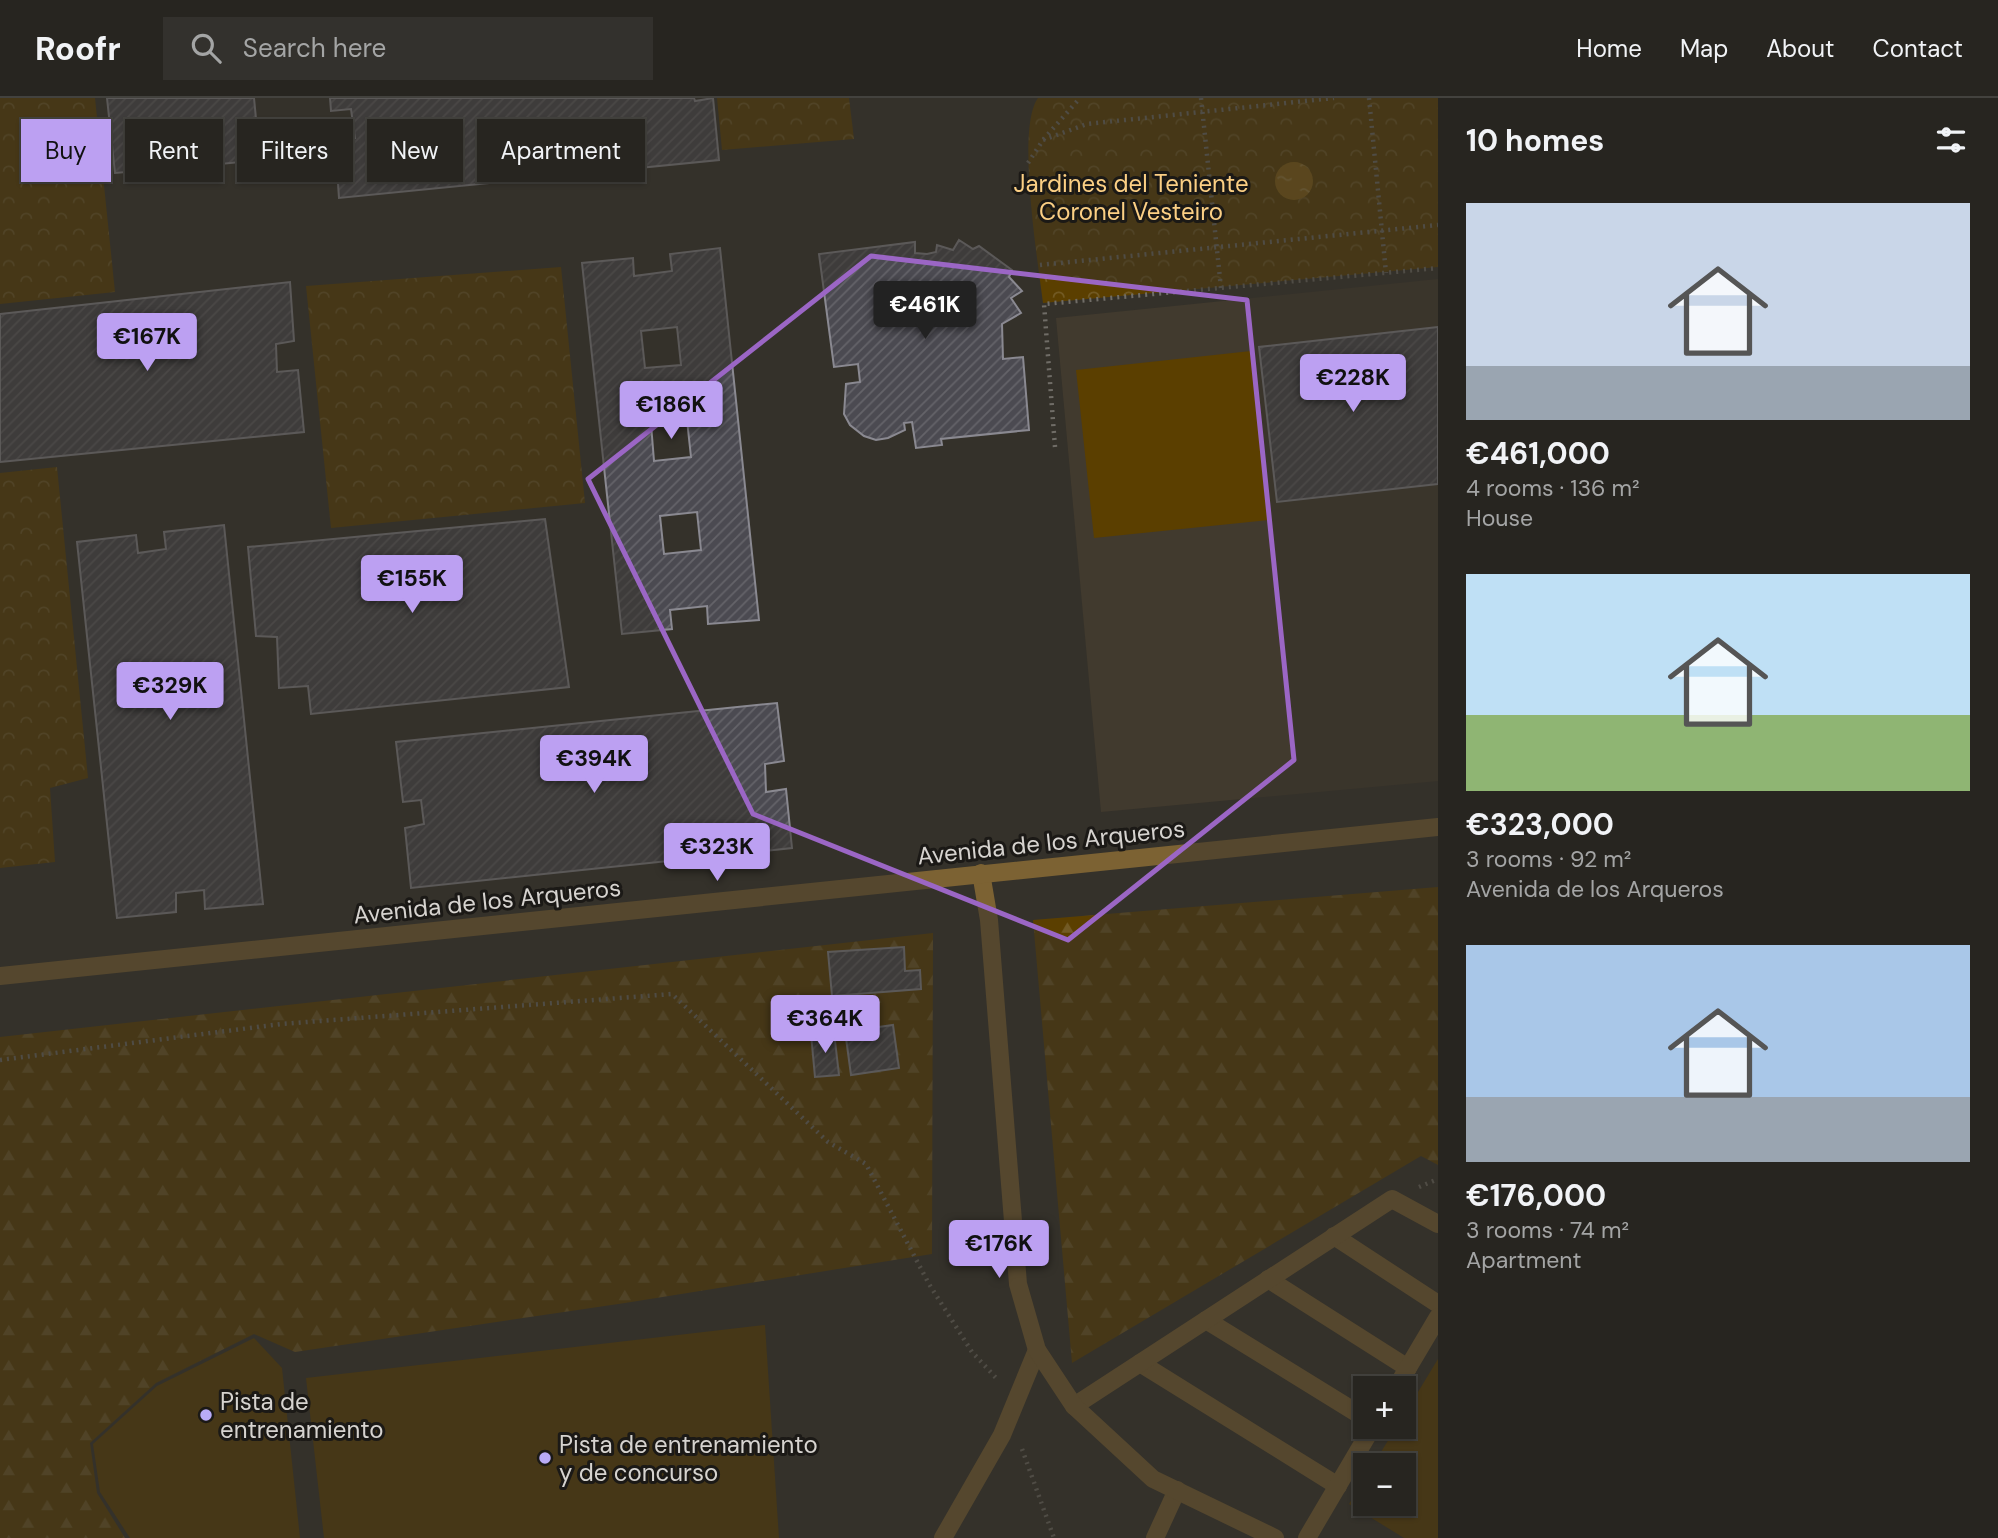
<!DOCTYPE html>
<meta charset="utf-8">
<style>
:root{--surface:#272520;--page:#33312d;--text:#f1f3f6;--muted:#a4a5a5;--line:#43423e;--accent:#bca0f2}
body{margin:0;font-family:"DM Sans",sans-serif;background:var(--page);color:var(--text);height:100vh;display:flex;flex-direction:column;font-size:26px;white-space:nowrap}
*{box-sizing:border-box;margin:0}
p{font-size:23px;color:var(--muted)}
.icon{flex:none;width:38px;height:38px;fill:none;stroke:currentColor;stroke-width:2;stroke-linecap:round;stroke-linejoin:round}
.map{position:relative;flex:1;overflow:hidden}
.sheet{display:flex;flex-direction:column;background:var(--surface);width:560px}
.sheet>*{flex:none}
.hud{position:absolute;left:21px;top:21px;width:665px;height:63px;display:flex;gap:14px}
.tools{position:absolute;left:1353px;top:1278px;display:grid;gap:14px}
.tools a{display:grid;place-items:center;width:63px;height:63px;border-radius:0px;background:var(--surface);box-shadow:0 2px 5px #0004,0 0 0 2px var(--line);font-size:35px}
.price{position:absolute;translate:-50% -60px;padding:0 16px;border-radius:7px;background:var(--accent);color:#111;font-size:23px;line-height:46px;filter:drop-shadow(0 2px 4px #0008)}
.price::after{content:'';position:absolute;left:50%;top:42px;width:21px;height:16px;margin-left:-10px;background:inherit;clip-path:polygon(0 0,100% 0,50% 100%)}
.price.current{background:#222;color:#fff}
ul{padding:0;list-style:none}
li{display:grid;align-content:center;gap:14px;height:371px;padding:0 28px}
li span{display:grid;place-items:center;height:217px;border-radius:0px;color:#555}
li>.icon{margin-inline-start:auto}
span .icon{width:126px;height:126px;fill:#fffc;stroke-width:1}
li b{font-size:30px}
h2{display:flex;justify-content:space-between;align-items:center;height:84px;padding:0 28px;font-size:30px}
.tag{padding:0 24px;border-radius:0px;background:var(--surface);box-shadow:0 2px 5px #0004,0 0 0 2px var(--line);font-size:24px;line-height:63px}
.tag.current{background:var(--accent);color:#111}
header{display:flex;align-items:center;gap:42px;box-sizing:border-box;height:98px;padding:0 35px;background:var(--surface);border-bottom:2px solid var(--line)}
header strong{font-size:33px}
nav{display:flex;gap:38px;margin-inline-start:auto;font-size:24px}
.search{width:490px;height:63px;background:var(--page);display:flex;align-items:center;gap:18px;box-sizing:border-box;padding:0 24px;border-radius:0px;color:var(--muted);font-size:26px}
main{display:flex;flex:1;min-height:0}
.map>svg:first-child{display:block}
.built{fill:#413a2e}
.forest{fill:url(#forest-firs)}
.park{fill:url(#park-crowns)}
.pitch{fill:#5b3f00}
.water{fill:url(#water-ripples)}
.building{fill:url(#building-hatch);stroke:#8a8991;stroke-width:2;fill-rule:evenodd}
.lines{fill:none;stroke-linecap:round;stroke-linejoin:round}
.path{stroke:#706d67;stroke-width:4.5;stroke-dasharray:2 5;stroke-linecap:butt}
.lane{stroke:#7c6233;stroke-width:18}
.street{stroke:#7c6233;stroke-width:18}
.marked{fill:none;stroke:#9b66c5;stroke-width:5;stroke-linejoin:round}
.poi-dot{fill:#b9abf7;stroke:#1b1916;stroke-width:2.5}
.labels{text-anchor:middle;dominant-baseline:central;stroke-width:6;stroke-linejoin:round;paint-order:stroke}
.park-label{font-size:24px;fill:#fbcf84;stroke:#1b1916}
.street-label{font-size:24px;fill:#d6d3cf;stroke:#1b1916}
.poi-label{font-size:24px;fill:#d6d3cf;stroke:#1b1916;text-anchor:start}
</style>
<header>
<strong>Roofr</strong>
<div class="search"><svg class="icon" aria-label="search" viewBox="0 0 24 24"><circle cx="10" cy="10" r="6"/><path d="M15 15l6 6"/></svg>Search here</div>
<nav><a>Home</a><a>Map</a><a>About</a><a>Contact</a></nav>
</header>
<main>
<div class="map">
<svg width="1438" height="1440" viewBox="0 0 1438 1440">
<defs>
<pattern id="forest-firs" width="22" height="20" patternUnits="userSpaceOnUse" patternTransform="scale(1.75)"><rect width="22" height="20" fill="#5b3f00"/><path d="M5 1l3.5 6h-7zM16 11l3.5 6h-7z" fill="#725a24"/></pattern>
<pattern id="park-crowns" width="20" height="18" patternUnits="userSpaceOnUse" patternTransform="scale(1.75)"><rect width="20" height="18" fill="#5b3f00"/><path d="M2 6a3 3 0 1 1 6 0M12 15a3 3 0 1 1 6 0" fill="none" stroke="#725a24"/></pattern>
<pattern id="water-ripples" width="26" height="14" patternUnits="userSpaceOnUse" patternTransform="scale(1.75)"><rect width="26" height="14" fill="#876110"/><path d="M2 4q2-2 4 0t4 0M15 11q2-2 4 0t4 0" fill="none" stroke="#9d7e3d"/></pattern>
<pattern id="building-hatch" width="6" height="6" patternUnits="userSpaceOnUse" patternTransform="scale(1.75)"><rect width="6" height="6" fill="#4b4a51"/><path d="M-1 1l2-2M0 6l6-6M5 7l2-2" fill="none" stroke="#646369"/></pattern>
</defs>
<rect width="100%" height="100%" fill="#34312a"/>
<path class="built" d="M1438 181V683L1101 714 1056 220Z"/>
<g class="forest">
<path d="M1438 789V1067L1421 1058 1072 1265 1033 822Z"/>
<path d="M933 835 932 1156 625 1205 295 1254 254 1236 156 1285 90 1345 97 1395 125 1440H0V939Z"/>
</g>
<g class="park">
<path d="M0 0H95L115 194 0 206Z"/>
<path d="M717 0H849L854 41 722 52Z"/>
<path d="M1038 0H1438V169L1043 205C1038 164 1016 30 1038 0Z"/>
<path d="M561 169 585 405 331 430 306 188Z"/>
<path d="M57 369 88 680 50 690 55 764 0 770V375Z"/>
</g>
<g class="pitch">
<path d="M1251 253 1269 422 1094 440 1076 272Z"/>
<path d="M765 1227 779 1440H324L306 1280Z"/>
<path d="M254 1240 282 1270 300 1440H130L100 1394 93 1346 157 1288Z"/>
<path d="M1438 1261V1440H1404L1349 1406 1365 1380V1405H1404V1367H1373L1397 1328H1404V1317Z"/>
</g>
<circle class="water" cx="1294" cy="83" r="19"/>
<g class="building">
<path d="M107 0H254L260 62 200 68 197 48 174 51 175 70 115 75Z"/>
<path d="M330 0H694L695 3 713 0 719 62 339 100 335 42 355 40 351 11 331 13Z"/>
<path d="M959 142 973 151 979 148 1012 172 1009 179 1022 193 1011 200 1021 215 1002 226 1003 261 1023 259 1029 332 941 341 942 347 916 350 912 324 904 325 905 332 888 340 876 342 864 338 850 327 844 316 846 286 860 284 858 266 834 269 819 156 915 144V155L927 156 936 154 937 147 953 152Z"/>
<path d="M720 150 759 522 708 526 707 508 670 512 672 531 622 536 582 165 633 160 634 178 672 173 670 156ZM677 229 681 267 645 270 641 233ZM687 322 691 359 654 363 651 326ZM697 414 701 452 664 456 660 418Z"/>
<path d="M290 184 294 243 276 246 277 274 298 272 304 334 0 364V216Z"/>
<path d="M1438 229V386L1277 404 1259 249Z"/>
<path d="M545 421 569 589 311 616 308 588 279 590 277 539 256 538 248 449Z"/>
<path d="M224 427 263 806 205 811 204 792 176 795V814L117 820 77 444 136 437 138 455 166 451 164 434Z"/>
<path d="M777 605 784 663 765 666 766 694 786 691 792 750 411 790 405 730 424 726 421 702 403 704 396 644Z"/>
<path d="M904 849 905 873 920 872 921 891 832 898 828 854Z"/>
<path d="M893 927 899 970 851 977 846 940 871 937V930Z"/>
<path d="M834 934 839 977 815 979 811 936Z"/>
</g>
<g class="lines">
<g class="path">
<path d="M1201 0 1221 190"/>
<path d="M1369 0 1386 175"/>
<path d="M1043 42 1087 26 1334 0"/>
<path d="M1028 65 1043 42 1080 0"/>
<path d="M1040 167 1438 127"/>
<path d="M1055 349 1044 206 1438 170"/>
<path d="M0 962 281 926 672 896 828 1044 866 1066 929 1186 972 1254 998 1282"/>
<path d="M1419 1089 1438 1081"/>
<path d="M1022 1351 1054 1440"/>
</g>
<g class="lane">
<path d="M1334 1138 1438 1206"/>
<path d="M1268 1181 1408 1270"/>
<path d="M1206 1222 1365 1320"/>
<path d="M1140 1265 1338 1388"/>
<path d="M1396 1290 1438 1219"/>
<path d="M1074 1308 1392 1101 1438 1126"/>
<path d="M943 1440 1002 1337 1037 1252"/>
<path d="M1155 1440 1177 1392"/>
<path d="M1307 1440 1373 1328"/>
</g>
<g class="street">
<path d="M981 775 989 822 1018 1186 1037 1252 1074 1308 1153 1381 1275 1440"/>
<path d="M0 878 1438 729"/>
</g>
</g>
<path d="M0 0H1438V1440H0ZM871 158 1247 202 1294 662 1068 842 753 716 588 381Z" fill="#34312a" fill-opacity=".55" fill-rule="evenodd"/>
<path class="marked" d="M871 158 1247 202 1294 662 1068 842 753 716 588 381Z"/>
<g class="poi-dot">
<circle cx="206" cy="1317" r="7"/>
<circle cx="545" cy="1360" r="7"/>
</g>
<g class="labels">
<g class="park-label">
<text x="1131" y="85">Jardines del Teniente<tspan x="1131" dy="28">Coronel Vesteiro</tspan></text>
</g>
<g class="street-label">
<text transform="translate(1051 744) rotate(-6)">Avenida de los Arqueros</text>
<text transform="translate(487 803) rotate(-6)">Avenida de los Arqueros</text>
</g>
<g class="poi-label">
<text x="220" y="1303">Pista de<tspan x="220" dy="28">entrenamiento</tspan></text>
<text x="559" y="1346">Pista de entrenamiento<tspan x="559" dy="28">y de concurso</tspan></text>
</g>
</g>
</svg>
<div class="tools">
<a>+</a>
<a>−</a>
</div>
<b class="price current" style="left:925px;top:243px">€461K</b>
<b class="price" style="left:147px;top:275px">€167K</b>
<b class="price" style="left:1353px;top:316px">€228K</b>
<b class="price" style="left:671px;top:343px">€186K</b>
<b class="price" style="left:412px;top:517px">€155K</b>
<b class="price" style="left:170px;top:624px">€329K</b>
<b class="price" style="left:594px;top:697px">€394K</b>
<b class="price" style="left:717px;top:785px">€323K</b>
<b class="price" style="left:825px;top:957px">€364K</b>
<b class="price" style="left:999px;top:1182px">€176K</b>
<div class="hud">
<a class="tag current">Buy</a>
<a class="tag">Rent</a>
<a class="tag">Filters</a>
<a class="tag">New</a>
<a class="tag">Apartment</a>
</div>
</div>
<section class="sheet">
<h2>10 homes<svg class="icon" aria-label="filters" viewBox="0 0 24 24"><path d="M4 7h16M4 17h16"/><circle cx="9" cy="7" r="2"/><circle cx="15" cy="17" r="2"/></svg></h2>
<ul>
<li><span style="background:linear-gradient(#c9d6e8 75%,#9aa5b1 0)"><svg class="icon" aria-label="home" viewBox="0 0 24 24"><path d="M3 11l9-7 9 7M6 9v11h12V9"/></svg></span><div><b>€461,000</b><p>4 rooms · 136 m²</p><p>House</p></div></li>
<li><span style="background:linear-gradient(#bfe0f5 65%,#8fb573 0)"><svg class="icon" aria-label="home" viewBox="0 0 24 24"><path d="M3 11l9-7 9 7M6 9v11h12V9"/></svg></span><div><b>€323,000</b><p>3 rooms · 92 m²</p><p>Avenida de los Arqueros</p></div></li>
<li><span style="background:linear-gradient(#a9c7e8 70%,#9aa5b1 0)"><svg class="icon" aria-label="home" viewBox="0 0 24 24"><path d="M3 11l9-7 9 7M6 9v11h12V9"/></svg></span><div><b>€176,000</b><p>3 rooms · 74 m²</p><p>Apartment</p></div></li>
</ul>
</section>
</main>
